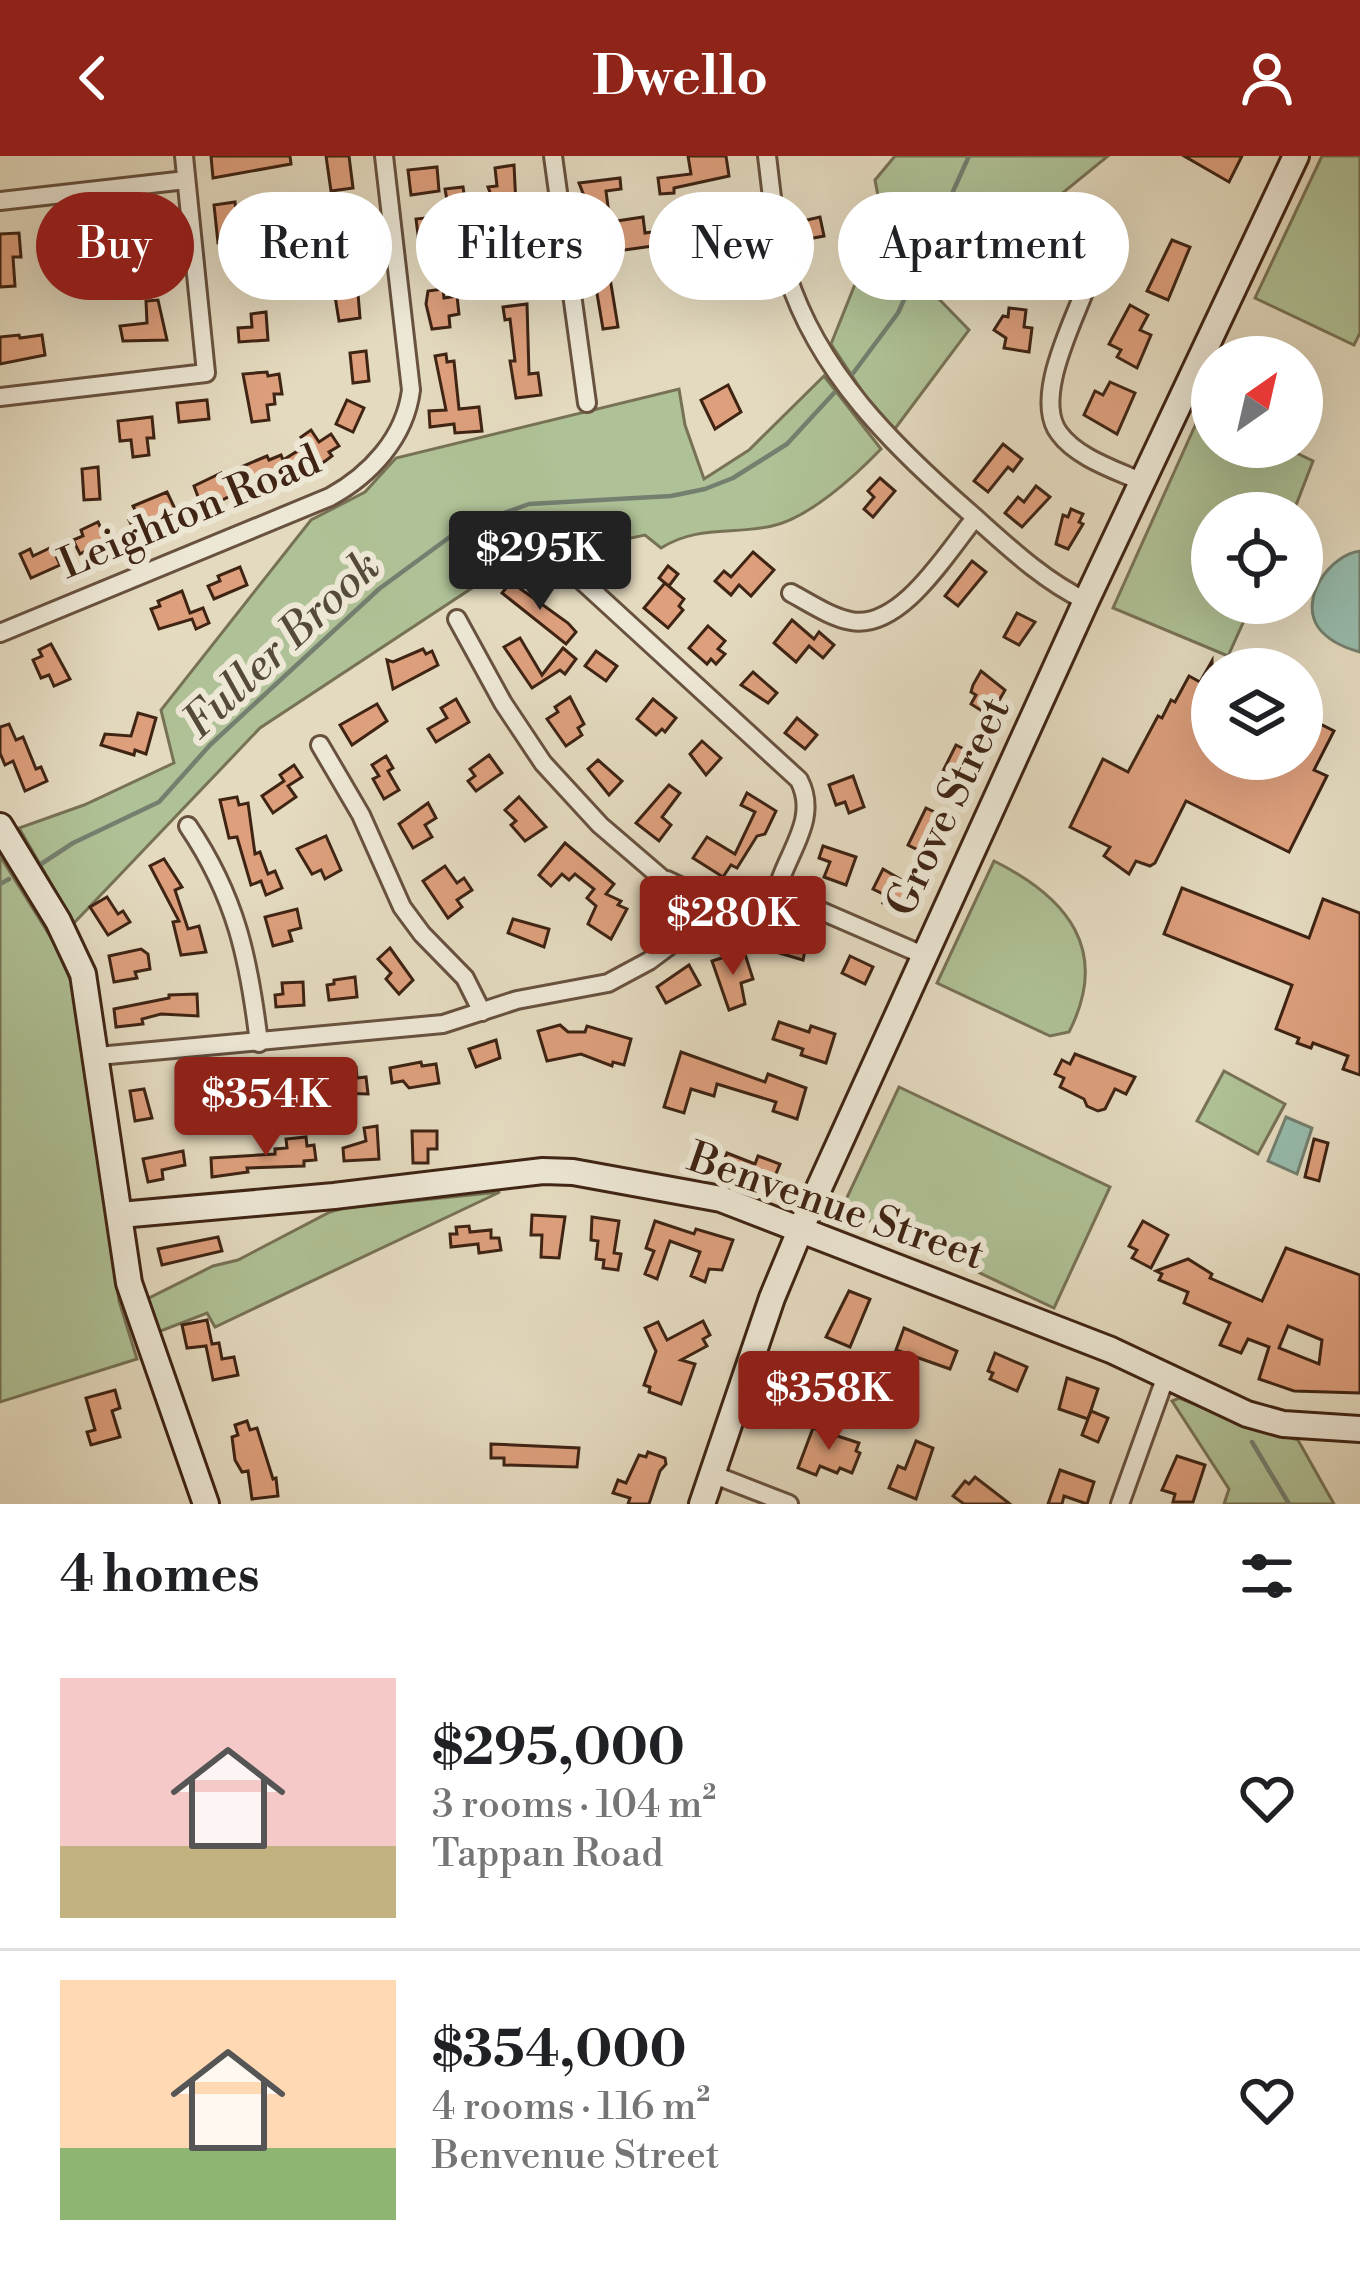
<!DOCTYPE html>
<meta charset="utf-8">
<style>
:root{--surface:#fff;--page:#f2f2f2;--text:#202124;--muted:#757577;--line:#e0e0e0;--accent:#8f2418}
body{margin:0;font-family:"Libre Bodoni",serif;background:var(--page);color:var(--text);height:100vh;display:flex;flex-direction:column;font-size:45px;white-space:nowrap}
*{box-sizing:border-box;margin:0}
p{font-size:39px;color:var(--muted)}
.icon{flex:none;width:66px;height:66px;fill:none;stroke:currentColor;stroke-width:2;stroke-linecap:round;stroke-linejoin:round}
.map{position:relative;height:1348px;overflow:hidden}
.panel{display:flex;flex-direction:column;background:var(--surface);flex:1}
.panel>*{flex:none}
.guide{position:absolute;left:36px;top:36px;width:1290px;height:108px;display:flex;gap:24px}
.needle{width:78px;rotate:34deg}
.controls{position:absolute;left:1191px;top:180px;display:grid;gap:24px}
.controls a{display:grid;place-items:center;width:132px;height:132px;border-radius:50%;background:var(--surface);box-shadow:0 12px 48px #0002;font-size:60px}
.price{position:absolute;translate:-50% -102px;padding:0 27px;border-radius:12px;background:var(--accent);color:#fff;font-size:39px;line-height:78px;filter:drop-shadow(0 3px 6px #0008)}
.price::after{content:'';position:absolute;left:50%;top:72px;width:36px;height:27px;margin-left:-18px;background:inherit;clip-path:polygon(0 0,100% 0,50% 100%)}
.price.active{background:#222;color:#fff}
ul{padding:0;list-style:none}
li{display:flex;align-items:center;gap:36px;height:300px;padding:0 60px}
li+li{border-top:3px solid var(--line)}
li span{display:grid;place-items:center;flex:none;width:336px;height:240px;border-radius:0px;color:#555}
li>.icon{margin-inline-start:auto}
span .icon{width:144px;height:144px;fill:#fffc;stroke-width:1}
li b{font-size:51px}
h2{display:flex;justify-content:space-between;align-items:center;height:144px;padding:0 60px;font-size:51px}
.chip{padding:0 42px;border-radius:54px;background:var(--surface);box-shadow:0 12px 48px #0002;font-size:42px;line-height:108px}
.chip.active{background:var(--accent);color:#fff}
header{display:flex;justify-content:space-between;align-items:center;height:156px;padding:0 60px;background:var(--accent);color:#fff;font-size:54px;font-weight:700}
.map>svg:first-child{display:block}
.green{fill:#afc196;stroke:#777255;stroke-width:3}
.water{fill:#97bbac;stroke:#747f6f;stroke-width:3}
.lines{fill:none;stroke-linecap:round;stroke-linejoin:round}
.stream{stroke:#747f6f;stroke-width:4.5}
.building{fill:#dd9f7c;stroke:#3f2414;stroke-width:3;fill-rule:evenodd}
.street-casing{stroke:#68523f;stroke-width:22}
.secondary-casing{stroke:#3f2414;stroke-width:30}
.street{stroke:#ede7d5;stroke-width:16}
.secondary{stroke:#ede7d5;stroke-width:24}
.labels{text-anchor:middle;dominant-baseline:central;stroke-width:12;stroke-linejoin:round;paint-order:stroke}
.street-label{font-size:42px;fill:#3f2414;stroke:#ede7d5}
.water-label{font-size:45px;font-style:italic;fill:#554a3a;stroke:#ede7d5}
</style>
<header><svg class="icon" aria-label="back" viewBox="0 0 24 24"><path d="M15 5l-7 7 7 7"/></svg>Dwello<svg class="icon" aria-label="person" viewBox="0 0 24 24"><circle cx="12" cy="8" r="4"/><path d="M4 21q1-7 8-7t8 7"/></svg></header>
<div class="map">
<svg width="1360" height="1348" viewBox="0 0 1360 1348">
<rect width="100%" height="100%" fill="#e4dabf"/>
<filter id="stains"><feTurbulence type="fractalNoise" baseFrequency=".00167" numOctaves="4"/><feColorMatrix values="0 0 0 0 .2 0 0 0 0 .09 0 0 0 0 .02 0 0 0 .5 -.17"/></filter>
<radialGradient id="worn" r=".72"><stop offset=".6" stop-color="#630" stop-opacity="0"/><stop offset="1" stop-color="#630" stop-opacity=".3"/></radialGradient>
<g class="green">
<path d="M895 0H1108L936 140 969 174 894 274 866 241 831 188 882 61 875 24Z"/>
<path d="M1322 0H1360V177L1354 189 1255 142Z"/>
<path d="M824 220 881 293C855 320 809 362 772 370 732 379 698 369 661 392L645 379 510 407 260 572 74 767 19 672 84 649 174 607 161 554 311 364 365 336 396 302 679 233 685 269 704 323 749 294Z"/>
<path d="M1203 252 1212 257V291H1284L1313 305 1293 357H1212V447H1252L1228 500 1113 452Z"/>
<path d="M0 700 55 788 72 828 119 1145 137 1203 0 1246Z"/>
<path d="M994 705C1067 741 1111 794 1069 876L1050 880 937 827Z"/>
<path d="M1224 915 1285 948 1258 998 1197 965Z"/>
<path d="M899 931 1110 1031 1054 1152 842 1052Z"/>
<path d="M500 1036 215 1171 207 1157 158 1176 147 1143 213 1110 238 1104 330 1056 344 1052Z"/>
<path d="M1179 1242 1254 1271 1298 1284 1334 1348H1224L1229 1333 1172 1245Z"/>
</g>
<g class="water">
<path d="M1360 395V496C1345 492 1328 485 1318 471 1299 442 1330 399 1360 395Z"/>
<path d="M1286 961 1312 972 1297 1018 1268 1005Z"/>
</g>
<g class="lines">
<g class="stream">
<path d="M851 220 898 157 969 0"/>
<path d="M38 710 73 687 159 646 210 589 379 433 462 372 529 348 671 340 705 333 733 322 787 288 834 237"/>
<path d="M0 728 9 723"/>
<path d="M1252 1286 1289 1348"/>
</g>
</g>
<g class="building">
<path d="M211 0H290L291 8 213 22Z"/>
<path d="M326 0H349L353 32 331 35Z"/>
<path d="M688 0H726L729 20 674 32V37L660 38 658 22 691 18Z"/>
<path d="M1184 0H1242L1229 26Z"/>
<path d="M514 9 516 49 496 52 488 31 497 30 495 12Z"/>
<path d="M437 11 439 35 411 39 408 14Z"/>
<path d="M620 22 621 33 606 35 610 66 643 61 645 77 673 73 677 92 661 95 660 89 617 95 619 110 609 111V116L618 171 603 173 588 84 590 77 596 76 593 49 588 50 579 27Z"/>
<path d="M463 31 468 63 451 66 445 33Z"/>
<path d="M235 46 238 76H229L230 86 218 87 214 49Z"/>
<path d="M720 50 721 54 740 51 743 65 691 71 689 58Z"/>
<path d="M445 60 448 87 420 94 416 63Z"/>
<path d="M820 61 824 80 798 85 794 67Z"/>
<path d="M155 69V73L163 72 165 88 126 90 125 77Z"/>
<path d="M517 75 519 117 501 119 498 102 490 103 488 90 502 88 501 78Z"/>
<path d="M1091 75 1114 84 1104 106 1082 97Z"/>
<path d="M19 77 21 101H13L15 130 0 131V78Z"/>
<path d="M1040 81 1050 89 1039 102 1046 108 1032 126 1013 110Z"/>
<path d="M1172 84 1190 91 1168 144 1147 135Z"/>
<path d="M81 85 84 109 58 111 55 87Z"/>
<path d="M359 87 360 100 355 101 360 162 339 165 334 134 308 136 307 123 331 121 328 89Z"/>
<path d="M746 104 754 140 727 142 720 109Z"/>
<path d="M443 133 444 142 457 140 459 158 449 160 450 171 432 173 426 148 428 135Z"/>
<path d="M158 144 167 184 123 185 120 170 147 167 146 145Z"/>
<path d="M527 148 529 218 538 217 541 239 516 242 510 205H515L510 163 505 164 503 151Z"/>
<path d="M1130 149 1148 159 1140 174 1151 179 1137 212 1117 201 1121 194 1109 188Z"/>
<path d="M1009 152 1026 154 1024 171 1032 172 1029 196 1004 192 1006 182 994 174 1003 160 1008 161Z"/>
<path d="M266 156 268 184 239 186 238 172 252 171 251 158Z"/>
<path d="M19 179 20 182 42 179 45 199 0 208V181Z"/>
<path d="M366 195 369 225 353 227 350 197Z"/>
<path d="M446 198 447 206 454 205 459 253 479 251 482 275 455 277 454 268 430 271 429 255 446 254 435 200Z"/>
<path d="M267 216 268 220 279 218 282 238H274L275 248 267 249 269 264 252 266 243 218Z"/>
<path d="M1110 226 1135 237 1117 278 1084 259 1095 235 1103 239Z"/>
<path d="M728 229 741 256 715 273 701 244Z"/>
<path d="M207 244 209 263 179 266 177 247Z"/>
<path d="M347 244 364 252 353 276 336 268Z"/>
<path d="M152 261 154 282H147L149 299 133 301 131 284 120 285 118 265Z"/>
<path d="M311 274 319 286 331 278 339 290 329 296 332 300 313 314 309 308 302 312 299 307 271 320 274 327 252 336 241 311 267 300 269 304 281 299 283 304 307 289 301 281Z"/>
<path d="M1003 288 1022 303 1013 315 1008 311 988 336 974 325Z"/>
<path d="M98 311 100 343 84 344 82 313Z"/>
<path d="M221 317 230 340 203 354 194 330Z"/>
<path d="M880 322 895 335 873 361 864 353 874 341 868 335Z"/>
<path d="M1036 330 1050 341 1022 371 1005 357 1018 341 1024 346Z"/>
<path d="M167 336 176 355 162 362 166 369 145 379 141 371 134 374 129 364 138 360 133 350Z"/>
<path d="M1071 353 1083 358 1079 366 1083 368 1068 393 1056 388 1063 359 1068 361Z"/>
<path d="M98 366 110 391 92 400 89 393 80 398 73 384 83 380 81 374Z"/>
<path d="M52 391 60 409 31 422 20 398 30 393 33 400Z"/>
<path d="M753 396 774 414 751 440 739 429 731 439 715 425 724 415 731 421Z"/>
<path d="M972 405 986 416 958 450 945 440Z"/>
<path d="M668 410 678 418 669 430 665 427 684 443 679 450 683 454 668 472 644 452 665 427 659 422Z"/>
<path d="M240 411 247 429 214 443 208 430 220 425 218 420Z"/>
<path d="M511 426 568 467 576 476 566 488 502 437Z"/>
<path d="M182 435 190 457 203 452 209 467 196 473 192 463 159 473 151 453 160 450 158 445Z"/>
<path d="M1017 457 1035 466 1019 489 1004 481Z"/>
<path d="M792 464 814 483 819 476 834 489 823 502 809 490 796 506 774 487Z"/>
<path d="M708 470 725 485 718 493 725 498 716 508 711 503 707 508 689 492Z"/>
<path d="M520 482 542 519 563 492 576 503 565 518 560 514 532 532 504 491Z"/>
<path d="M51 488 70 523 54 530 49 519 41 522 33 504 42 500 39 494Z"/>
<path d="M423 493 426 498 432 495 438 509 393 533 387 504 393 506Z"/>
<path d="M596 495 617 510 606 525 585 510Z"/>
<path d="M1212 505V603H1302V559L1334 575 1314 614 1327 620 1289 696 1186 645 1155 707 1150 710 1136 705 1129 718 1104 700 1110 691 1070 671 1103 603 1128 616 1158 560 1162 562 1171 544 1175 546 1189 520 1200 526Z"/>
<path d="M981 515 1005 534 990 560 971 548 976 539 971 536 973 529Z"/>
<path d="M753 516 777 537 768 547 741 529Z"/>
<path d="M570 541 584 568 578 572 582 579 566 590 547 563 558 556 555 551Z"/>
<path d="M456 543 469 566 436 586 428 573 447 562 441 552Z"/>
<path d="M653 543 676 562 665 576 662 573 656 579 637 563Z"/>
<path d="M377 548 387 565 352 589 340 569Z"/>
<path d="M138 557 156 562 146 598 135 594 134 599 101 589 105 578 131 580Z"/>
<path d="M797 562 817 579 805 593 785 577Z"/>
<path d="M9 568 16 584 23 581 36 613 41 611 47 625 25 635 13 605 5 609 0 597V571Z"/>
<path d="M702 585 721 602 706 619 690 598Z"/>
<path d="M956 589 974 598 978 605 972 618 967 616 963 624 943 615Z"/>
<path d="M489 599 502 617 476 635 468 625 475 620 470 613Z"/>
<path d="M386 600 393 612 388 615 399 634 384 643 373 623 379 620 372 609Z"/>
<path d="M598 604 622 625 609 639 588 613Z"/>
<path d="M294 609 302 621 288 630 296 641 273 657 262 640 284 625 280 619Z"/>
<path d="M853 620 864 651 849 657 845 646 836 649 829 629Z"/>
<path d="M669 629 680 637 662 661 671 669 659 685 636 667Z"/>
<path d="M747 637 776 655 765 678 757 680 737 712 731 709 723 721 693 702 707 681 735 698 755 656 741 649Z"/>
<path d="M237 641 239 649 248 647 255 698 260 696 268 718 275 715 282 732 266 739 261 725 251 729 237 681 229 682 220 644Z"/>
<path d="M519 641 546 671 525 685 511 669 516 665 505 654Z"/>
<path d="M428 647 436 662 425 669 432 681 413 692 399 668Z"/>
<path d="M926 652 941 659 929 689 926 687 922 696 908 689Z"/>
<path d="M326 680 341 714 325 723 321 714 312 718 297 693Z"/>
<path d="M565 687 614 728 606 738 621 745 618 749 627 753 611 783 588 768 596 750 587 742 594 733 575 718 569 724 562 718 551 730 539 719Z"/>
<path d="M823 690 856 701 846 729 824 721 830 706 819 702Z"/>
<path d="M164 703 182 731 175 734 188 773 199 770 206 796 181 799 173 766 179 765 150 710Z"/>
<path d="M445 710 457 727 464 722 472 734 457 744 462 751 448 762 423 725Z"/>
<path d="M883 713 912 730 900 754 883 747 887 740 873 733Z"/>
<path d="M1182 732 1309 782 1323 743 1360 757V919L1343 913 1348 900 1313 887 1311 892 1297 887 1299 882 1276 873 1292 829 1164 778Z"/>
<path d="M107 741 118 758 123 755 130 766 108 779 90 751Z"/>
<path d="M297 753 301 772 289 775 292 785 273 790 265 761Z"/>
<path d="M513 763 549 773 544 791 508 777Z"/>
<path d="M780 779 807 785 803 804 769 794 772 783 779 784Z"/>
<path d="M390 792 413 824 399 838 386 823 391 817 378 803Z"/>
<path d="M141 793 148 798 150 813 135 816 137 822 114 826 109 800Z"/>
<path d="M744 795 753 823 741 827 745 848 729 854 712 805Z"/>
<path d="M850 800 873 811 865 828 842 817Z"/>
<path d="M689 809 700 829 666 847 657 831Z"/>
<path d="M355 821 357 841 329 844 327 829 334 828V824Z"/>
<path d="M303 826 304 849 276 851 275 839 283 838 282 827Z"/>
<path d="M197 838 198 860 161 858 142 863 143 868 116 871 114 853 169 842V839Z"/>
<path d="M779 866 809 876 811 870 835 878 826 907 801 899 803 893 773 883Z"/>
<path d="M560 869 568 876H585L587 870 631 883 624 909 613 906 612 910 581 898 547 905 538 875Z"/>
<path d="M496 884 500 902 476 911 469 893Z"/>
<path d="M681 896 765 926 768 918 806 932 797 963 773 955 776 946 717 928 714 940 691 933 684 957 664 951Z"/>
<path d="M1075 898 1135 921 1126 938 1115 933 1105 953 1098 955 1087 950 1084 943 1060 931 1064 922 1055 918 1062 904 1070 908Z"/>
<path d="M421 906 422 910 436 908 439 927 409 932 403 925 392 927 390 912Z"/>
<path d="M356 911 357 922 366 921 368 938 335 937 334 912Z"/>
<path d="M286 918 287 921 302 919 305 935 292 937 294 950 274 953 273 945H267L263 921Z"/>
<path d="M234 921 238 946 196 948 193 927Z"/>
<path d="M144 933 152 962 135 965 130 935Z"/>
<path d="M377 970 379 1003 344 1005 343 992 366 985 364 972Z"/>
<path d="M412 975H437V993H428V1007H413Z"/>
<path d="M306 981 307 990 314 989 316 1004 304 1005V1010L247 1012 248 1016 212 1021 211 1002 275 998V993L287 992 286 983Z"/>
<path d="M1314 983 1328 987 1319 1025 1305 1021Z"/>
<path d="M183 995 185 1009 162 1014 163 1023 148 1026 143 1003Z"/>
<path d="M727 997 755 1008 758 1000 780 1008 770 1032 721 1013Z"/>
<path d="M532 1059 565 1061 559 1102 541 1101 542 1079H531Z"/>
<path d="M592 1061 619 1065 614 1097 621 1098 618 1114 603 1112 604 1104 596 1103 598 1085 591 1084Z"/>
<path d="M655 1065 694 1078 696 1073 733 1084 722 1114 709 1113 705 1126 691 1120 700 1096 670 1085 657 1123 645 1118 654 1095 646 1092Z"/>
<path d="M1143 1065 1168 1079 1151 1112 1132 1102 1137 1094 1129 1090Z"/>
<path d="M469 1070 470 1076 491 1074V1082H499L501 1094 479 1097 478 1088 451 1091 450 1078H457L456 1071Z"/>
<path d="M218 1081 222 1095 162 1109 158 1093Z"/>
<path d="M1286 1092 1360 1119V1237L1294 1235 1259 1223 1269 1191 1248 1183 1241 1197 1220 1189 1230 1167 1184 1147 1188 1136 1159 1124 1162 1118 1156 1115 1188 1103 1212 1118 1210 1122 1262 1145ZM1288 1170 1322 1184 1319 1208 1279 1192Z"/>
<path d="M849 1135 870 1143 850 1191 826 1181Z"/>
<path d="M207 1164 212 1188 219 1187 222 1203 234 1201 238 1219 213 1224 206 1190 187 1192 182 1169Z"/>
<path d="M703 1165 710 1179 703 1183 707 1190 681 1204 695 1208 681 1248 649 1236 650 1231 644 1229 656 1195 645 1172 658 1166 667 1184Z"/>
<path d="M904 1172 957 1195 950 1213 896 1194Z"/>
<path d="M995 1197 1027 1211 1017 1235 990 1223 993 1217 988 1215Z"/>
<path d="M1067 1222 1098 1233 1088 1263 1059 1253Z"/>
<path d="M833 1224 858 1235 850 1253 826 1242Z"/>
<path d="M115 1234 120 1252 112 1255 120 1281 91 1289 87 1276 95 1274 86 1242Z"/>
<path d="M1091 1255 1108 1262 1098 1286 1082 1279Z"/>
<path d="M247 1265 250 1274 257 1272 273 1323 276 1322 278 1340 252 1343 248 1315 242 1316 235 1304 232 1281 238 1279 235 1269Z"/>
<path d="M813 1272 859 1287 856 1295 860 1297 852 1317 840 1312 837 1317 820 1310 816 1319 798 1312Z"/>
<path d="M916 1285 933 1292 916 1343 889 1332 898 1310 905 1313Z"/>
<path d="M491 1288 579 1292 577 1311 504 1309V1302H491Z"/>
<path d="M648 1296 665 1302 666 1308 660 1315 649 1348H628L630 1342 613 1337 618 1324 626 1327 639 1299 646 1301Z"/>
<path d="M1177 1300 1205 1309 1193 1346H1173L1175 1338 1162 1334Z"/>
<path d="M1060 1314 1094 1326 1087 1348 1064 1340 1062 1348H1048Z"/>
<path d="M975 1321 1010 1348H964L953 1340 965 1325 969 1328Z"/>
</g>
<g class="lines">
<defs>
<g id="street">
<path d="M553 0 587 247"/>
<path d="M767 0C772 39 775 80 787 118 818 216 893 290 969 356 1005 388 1042 424 1086 445"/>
<path d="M0 45 186 24"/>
<path d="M1086 131C1073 167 1033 242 1059 277 1077 302 1116 314 1142 326"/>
<path d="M0 241 206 217 184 0"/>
<path d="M557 402 799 624C822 668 778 704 775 748"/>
<path d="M791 437C810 447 830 461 851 465 901 474 947 396 975 362"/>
<path d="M457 463 503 547 543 607 600 669 671 730 677 759 667 788"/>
<path d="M0 477 330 341C370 319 405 282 411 234L384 0"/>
<path d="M320 589 361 659 402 751 422 778 465 822 482 856"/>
<path d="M188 670C236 741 249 803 259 887"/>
<path d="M667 724 715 747 737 751"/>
<path d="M98 900 443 868 517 844 608 827 649 805 704 764 753 749 784 748 819 754 923 799"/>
<path d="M712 1318 789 1348"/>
<path d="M1120 1348 1166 1220"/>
</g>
<g id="secondary">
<path d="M0 670 58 765 83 818 129 1127 206 1348"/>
<path d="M120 1059 334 1040 543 1015 573 1016 721 1043 1111 1194 1247 1258 1283 1268 1360 1273"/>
<path d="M702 1348 772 1142 804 1065 1086 445 1296 0"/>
</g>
</defs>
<use href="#street" class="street-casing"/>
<use href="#secondary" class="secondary-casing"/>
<use href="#street" class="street"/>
<use href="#secondary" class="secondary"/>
</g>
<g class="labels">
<g class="street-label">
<text transform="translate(190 357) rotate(-23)">Leighton Road</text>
<text transform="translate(949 651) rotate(-65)">Grove Street</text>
<text transform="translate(836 1051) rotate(19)">Benvenue Street</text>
</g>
<g class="water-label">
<text transform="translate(282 489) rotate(-43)">Fuller Brook</text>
</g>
</g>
<rect width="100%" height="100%" filter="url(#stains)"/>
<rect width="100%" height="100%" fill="url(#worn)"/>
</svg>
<div class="controls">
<a><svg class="needle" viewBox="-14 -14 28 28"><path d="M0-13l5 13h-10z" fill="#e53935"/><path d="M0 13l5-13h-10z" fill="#757577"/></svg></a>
<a><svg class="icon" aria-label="locate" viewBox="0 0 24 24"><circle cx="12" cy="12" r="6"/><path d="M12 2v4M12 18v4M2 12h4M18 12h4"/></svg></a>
<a><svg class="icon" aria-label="layers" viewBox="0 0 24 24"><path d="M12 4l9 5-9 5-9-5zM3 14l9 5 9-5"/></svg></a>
</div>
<b class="price active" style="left:540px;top:457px">$295K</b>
<b class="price" style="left:733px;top:822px">$280K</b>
<b class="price" style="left:266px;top:1003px">$354K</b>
<b class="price" style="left:829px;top:1297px">$358K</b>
<div class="guide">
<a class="chip active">Buy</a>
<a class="chip">Rent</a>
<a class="chip">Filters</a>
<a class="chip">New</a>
<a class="chip">Apartment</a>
</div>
</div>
<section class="panel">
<h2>4 homes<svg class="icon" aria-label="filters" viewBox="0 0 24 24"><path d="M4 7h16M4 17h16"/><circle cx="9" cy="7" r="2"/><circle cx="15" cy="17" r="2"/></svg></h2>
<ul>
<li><span style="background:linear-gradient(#f6c9c9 70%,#c2b280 0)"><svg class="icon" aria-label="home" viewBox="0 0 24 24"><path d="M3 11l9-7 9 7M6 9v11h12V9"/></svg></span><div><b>$295,000</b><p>3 rooms · 104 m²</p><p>Tappan Road</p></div><svg class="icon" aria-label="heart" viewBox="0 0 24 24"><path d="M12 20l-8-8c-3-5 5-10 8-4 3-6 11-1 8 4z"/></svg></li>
<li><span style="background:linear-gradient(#ffd9b3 70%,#8fb573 0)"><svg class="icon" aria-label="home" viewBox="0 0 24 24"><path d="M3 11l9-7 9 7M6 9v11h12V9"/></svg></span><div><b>$354,000</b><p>4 rooms · 116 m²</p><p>Benvenue Street</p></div><svg class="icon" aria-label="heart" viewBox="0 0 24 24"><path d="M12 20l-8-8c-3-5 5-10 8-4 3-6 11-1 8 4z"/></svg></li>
</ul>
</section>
